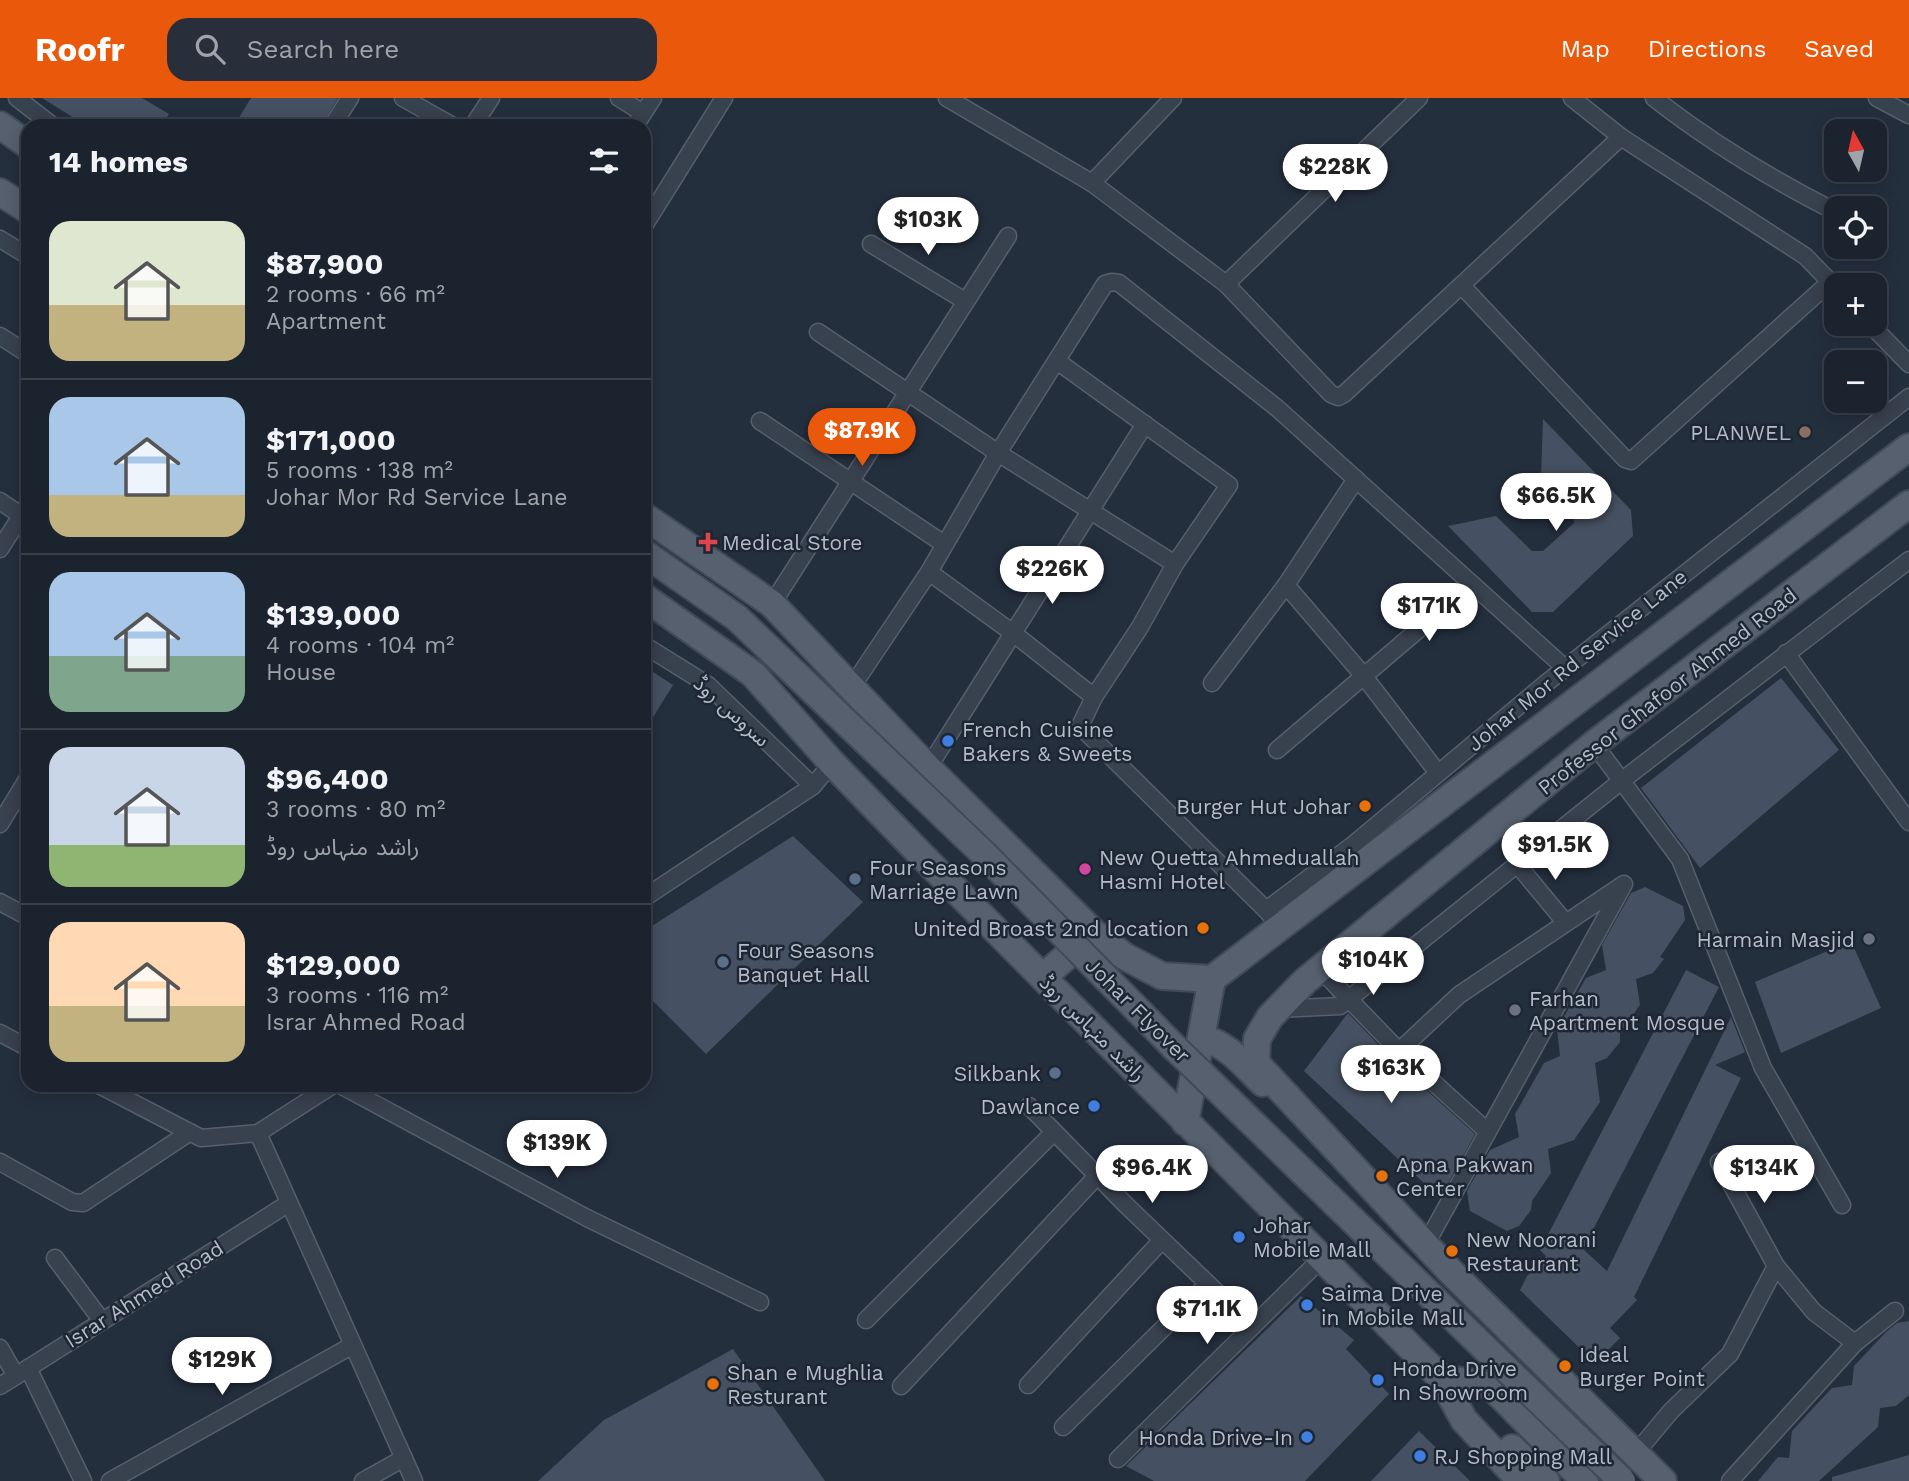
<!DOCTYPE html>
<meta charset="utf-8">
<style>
:root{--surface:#1b232e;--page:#282f3a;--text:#f1f3f6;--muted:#a0a4aa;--line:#39404a;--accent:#ea580c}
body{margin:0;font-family:"Work Sans","Noto Sans Arabic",sans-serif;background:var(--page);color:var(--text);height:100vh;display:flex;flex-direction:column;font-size:26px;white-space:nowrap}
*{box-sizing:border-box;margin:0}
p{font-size:23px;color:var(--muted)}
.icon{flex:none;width:38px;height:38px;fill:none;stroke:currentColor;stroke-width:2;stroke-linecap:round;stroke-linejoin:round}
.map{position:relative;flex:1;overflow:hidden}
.drawer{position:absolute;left:21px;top:21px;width:630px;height:973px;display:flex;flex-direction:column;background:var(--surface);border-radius:21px;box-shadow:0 4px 18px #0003,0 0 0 2px var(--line)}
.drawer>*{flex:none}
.needle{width:46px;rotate:352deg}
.controls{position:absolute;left:1824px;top:21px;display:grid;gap:14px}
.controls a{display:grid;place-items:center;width:63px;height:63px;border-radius:14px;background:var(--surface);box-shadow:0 4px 18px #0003,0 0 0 2px var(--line);font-size:35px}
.price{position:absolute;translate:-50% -60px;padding:0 16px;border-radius:24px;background:#fff;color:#222;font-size:23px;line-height:46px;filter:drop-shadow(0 2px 4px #0008)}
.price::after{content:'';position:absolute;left:50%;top:42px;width:21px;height:16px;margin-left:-10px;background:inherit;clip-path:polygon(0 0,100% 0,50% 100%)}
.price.active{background:var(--accent);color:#fff}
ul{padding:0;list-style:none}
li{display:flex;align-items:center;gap:21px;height:175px;padding:0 28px}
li+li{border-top:2px solid var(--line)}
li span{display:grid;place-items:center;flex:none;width:196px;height:140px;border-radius:21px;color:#555}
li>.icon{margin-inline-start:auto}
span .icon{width:84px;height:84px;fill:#fffc;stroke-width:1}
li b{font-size:30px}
h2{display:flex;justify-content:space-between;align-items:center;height:84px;padding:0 28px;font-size:30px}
header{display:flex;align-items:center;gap:42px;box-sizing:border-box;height:98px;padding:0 35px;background:var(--accent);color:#fff}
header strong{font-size:33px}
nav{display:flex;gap:38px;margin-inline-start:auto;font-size:24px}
.search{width:490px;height:63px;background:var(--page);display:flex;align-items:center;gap:18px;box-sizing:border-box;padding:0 24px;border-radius:21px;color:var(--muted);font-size:26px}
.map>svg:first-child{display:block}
.building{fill:#455162}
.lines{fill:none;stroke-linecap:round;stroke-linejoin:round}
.minor-casing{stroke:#565f6c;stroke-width:19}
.primary-casing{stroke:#414a57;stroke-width:30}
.minor{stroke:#38414e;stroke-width:16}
.primary{stroke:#56606e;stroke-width:26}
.primary-bridge-casing{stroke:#414a57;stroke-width:30;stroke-linecap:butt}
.primary-bridge{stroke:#56606e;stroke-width:26}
.education-dot{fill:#8d6e63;stroke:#1d2633;stroke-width:2.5}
.health-dot{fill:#e0444e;stroke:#1d2633;stroke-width:2.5}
.shop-dot{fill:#3f7fe0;stroke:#1d2633;stroke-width:2.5}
.food-dot{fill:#e8710a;stroke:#1d2633;stroke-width:2.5}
.hotel-dot{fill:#d1479c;stroke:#1d2633;stroke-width:2.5}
.service-dot{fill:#5c6f8a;stroke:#1d2633;stroke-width:2.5}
.worship-dot{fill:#6b7280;stroke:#1d2633;stroke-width:2.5}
.labels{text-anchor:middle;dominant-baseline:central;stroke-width:5;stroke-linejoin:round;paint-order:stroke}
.poi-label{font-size:21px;fill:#b4bcc9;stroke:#1d2633;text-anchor:start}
.street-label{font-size:21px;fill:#b4bcc9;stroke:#1d2633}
</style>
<header>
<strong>Roofr</strong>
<div class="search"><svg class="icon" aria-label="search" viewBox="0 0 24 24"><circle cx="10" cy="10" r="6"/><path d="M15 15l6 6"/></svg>Search here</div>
<nav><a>Map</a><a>Directions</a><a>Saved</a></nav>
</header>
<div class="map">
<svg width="1909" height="1383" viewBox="0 0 1909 1383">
<rect width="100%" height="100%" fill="#242f3e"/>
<g class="building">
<path d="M42 0H142L169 16 161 28H87Z"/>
<path d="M251 0H338L321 28H234Z"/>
<path d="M1543 321 1631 412 1633 438 1553 514H1532L1448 428 1496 418 1532 453H1543L1574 425 1573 413 1541 380Z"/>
<path d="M644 568 673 587 644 634Z"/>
<path d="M1781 580 1839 652 1700 770 1641 690Z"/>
<path d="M793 738 863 804 706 956 644 894V833Z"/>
<path d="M1645 789 1683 808 1685 822 1660 859 1664 861 1653 875 1636 881 1640 907 1620 935V944L1607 960 1595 965 1600 1004 1574 1042 1548 1051 1551 1075 1532 1103 1531 1112 1519 1128 1507 1133 1470 1113 1467 1093 1490 1052 1519 1039 1515 1016 1544 965 1560 958 1557 931 1586 880 1606 872 1602 847 1631 795Z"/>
<path d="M1851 843 1881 910 1781 955 1755 884Z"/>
<path d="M1686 872 1719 889 1583 1151 1607 1173 1731 919 1745 954 1715 967 1741 980 1634 1199 1637 1202 1610 1230 1620 1240 1595 1265 1520 1192 1527 1178 1546 1158 1540 1152Z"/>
<path d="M1348 915 1392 961 1475 1036 1440 1100 1304 973Z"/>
<path d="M1301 1198 1354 1242 1346 1251 1389 1296 1305 1383H1154L1126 1368Z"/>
<path d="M1909 1223V1297L1896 1308 1880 1310 1878 1329 1819 1383H1758L1778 1359 1789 1360 1792 1333 1815 1308 1832 1290 1852 1287 1854 1268 1886 1234 1897 1225Z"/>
<path d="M733 1251 825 1383H538L604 1322Z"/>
<path d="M1419 1333 1470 1383H1371Z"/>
<path d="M1909 1357V1383H1832V1379Z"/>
</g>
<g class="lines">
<defs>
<g id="minor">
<path d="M17 0 53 28"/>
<path d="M403 0 453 28"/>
<path d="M619 0 643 15"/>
<path d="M947 0 1092 85 1226 186 1331 296 1338 299 1344 296 1621 39"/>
<path d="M1572 0 1621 39 1805 158 1836 190"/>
<path d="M1654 0C1710 44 1773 82 1836 114"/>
<path d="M1877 0 1909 17"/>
<path d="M332 28 350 0"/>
<path d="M473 28 491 0"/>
<path d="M635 28 653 0"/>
<path d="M1092 85 1173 0"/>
<path d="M644 128 724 0"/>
<path d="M0 141 28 158"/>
<path d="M871 146 965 203"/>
<path d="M1226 186 1419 0"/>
<path d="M1463 189 1625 361 1631 363 1830 184"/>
<path d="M1870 226 1909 266"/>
<path d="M818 234 998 355 1175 466"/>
<path d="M0 238 28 256"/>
<path d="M1057 263 1229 387 1175 466 1140 529 1094 599 1081 626 1083 631 1266 812"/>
<path d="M760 323 944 446"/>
<path d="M0 403 28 422"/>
<path d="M0 451 28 407"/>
<path d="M929 474 1013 535 1094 599"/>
<path d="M1286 487 1363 577 1438 675"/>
<path d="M772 506 1008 138"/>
<path d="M644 547 708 587 813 688"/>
<path d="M1786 555 1909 724"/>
<path d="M1212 585 1286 487 1356 381"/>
<path d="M851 590 929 474 998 355 1105 186 1112 184 1119 185 1277 310 1565 570"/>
<path d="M1594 646 1680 761 1763 970 1842 1107"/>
<path d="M1277 652 1472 486"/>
<path d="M928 670 1145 326"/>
<path d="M0 726 28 680"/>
<path d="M1517 766 1565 824"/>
<path d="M644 800 813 688 832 665"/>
<path d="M0 804 28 819"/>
<path d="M1282 830 1266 812 1354 746 1545 586 1909 299"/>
<path d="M1320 871 1399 953"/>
<path d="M1278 911 1340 908 1620 684 1909 462"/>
<path d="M0 935 28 950"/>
<path d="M99 987 201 1040 258 1035 333 987"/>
<path d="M340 987 587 1120 760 1204"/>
<path d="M1029 1008 1127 1108 1252 1228"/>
<path d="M258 1035 414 1383"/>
<path d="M0 1064 72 1104 83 1105 190 1034"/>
<path d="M1719 1064 1776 1168"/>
<path d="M1425 1148 1624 786 1459 897 1399 953 1488 1034"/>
<path d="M55 1160 102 1223"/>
<path d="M866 1222 1054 1034"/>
<path d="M1855 1245 1895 1213"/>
<path d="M0 1250 16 1278"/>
<path d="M28 1270 83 1383"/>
<path d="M1028 1287 1162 1142"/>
<path d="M0 1288 289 1105"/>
<path d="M901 1288 1097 1078"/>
<path d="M1063 1329 1207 1187"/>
<path d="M1635 1356 1671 1313 1730 1256 1776 1168 1814 1214 1855 1245 1730 1383"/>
<path d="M1118 1361 1321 1161"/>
<path d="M110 1383 353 1247"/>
<path d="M363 1383 404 1360"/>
</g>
<g id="primary">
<path d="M0 27 28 47"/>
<path d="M0 94 28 112"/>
<path d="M644 418 772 506 928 670 1094 835 1124 858 1162 878 1212 881"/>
<path d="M644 455 737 520"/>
<path d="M644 499 753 576 832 665 931 767 1441 1280 1464 1322 1521 1383"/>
<path d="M1043 879 1092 836"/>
<path d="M1201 940C1227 945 1244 967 1263 985"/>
<path d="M1185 1024 1212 881 1909 349"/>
<path d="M1441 1280 1490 1287 1585 1383"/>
<path d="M1512 1350 1546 1383"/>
<path d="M1663 1383 1450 1173 1256 965 1257 941 1270 919 1305 883 1594 646 1909 406"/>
</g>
</defs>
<use href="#minor" class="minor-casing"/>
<use href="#primary" class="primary-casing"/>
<use href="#minor" class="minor"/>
<use href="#primary" class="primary"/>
<defs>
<path id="primary-bridge" d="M737 520 984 756 1176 951 1622 1383"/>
</defs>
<use href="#primary-bridge" class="primary-bridge-casing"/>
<use href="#primary-bridge" class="primary-bridge"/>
</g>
<circle class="education-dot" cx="1805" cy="334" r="7"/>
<path class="health-dot" d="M704.5 433.5h7v7h7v7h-7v7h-7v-7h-7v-7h7z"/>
<g class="shop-dot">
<circle cx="948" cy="643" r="7"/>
<circle cx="1094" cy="1008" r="7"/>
<circle cx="1239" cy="1139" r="7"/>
<circle cx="1307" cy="1207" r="7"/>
<circle cx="1378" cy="1282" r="7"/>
<circle cx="1307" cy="1339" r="7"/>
<circle cx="1420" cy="1358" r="7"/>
</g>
<g class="food-dot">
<circle cx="1365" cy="708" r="7"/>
<circle cx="1203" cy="830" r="7"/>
<circle cx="1382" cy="1078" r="7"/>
<circle cx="1452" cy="1153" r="7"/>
<circle cx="1565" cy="1268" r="7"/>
<circle cx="713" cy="1286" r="7"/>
</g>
<circle class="hotel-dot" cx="1085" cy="771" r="7"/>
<g class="service-dot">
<circle cx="855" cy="781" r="7"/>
<circle cx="723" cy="864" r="7"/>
<circle cx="1055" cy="975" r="7"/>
</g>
<g class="worship-dot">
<circle cx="1869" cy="841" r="7"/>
<circle cx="1515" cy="912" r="7"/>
</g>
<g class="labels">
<g class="poi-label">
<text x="1791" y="334" text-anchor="end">PLANWEL</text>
<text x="722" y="444">Medical Store</text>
<text x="962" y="631">French Cuisine<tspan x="962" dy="24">Bakers &amp; Sweets</tspan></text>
<text x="1351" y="708" text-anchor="end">Burger Hut Johar</text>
<text x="1099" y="759">New Quetta Ahmeduallah<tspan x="1099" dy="24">Hasmi Hotel</tspan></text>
<text x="869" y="769">Four Seasons<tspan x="869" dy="24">Marriage Lawn</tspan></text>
<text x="1189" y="830" text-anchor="end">United Broast 2nd location</text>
<text x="1855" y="841" text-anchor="end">Harmain Masjid</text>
<text x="737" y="852">Four Seasons<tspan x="737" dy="24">Banquet Hall</tspan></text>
<text x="1529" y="900">Farhan<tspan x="1529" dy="24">Apartment Mosque</tspan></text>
<text x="1041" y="975" text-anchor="end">Silkbank</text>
<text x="1080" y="1008" text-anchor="end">Dawlance</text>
<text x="1396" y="1066">Apna Pakwan<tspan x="1396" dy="24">Center</tspan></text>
<text x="1253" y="1127">Johar<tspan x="1253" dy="24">Mobile Mall</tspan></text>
<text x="1466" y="1141">New Noorani<tspan x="1466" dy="24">Restaurant</tspan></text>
<text x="1321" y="1195">Saima Drive<tspan x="1321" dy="24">in Mobile Mall</tspan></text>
<text x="1579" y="1256">Ideal<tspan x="1579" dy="24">Burger Point</tspan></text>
<text x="1392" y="1270">Honda Drive<tspan x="1392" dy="24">In Showroom</tspan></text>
<text x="727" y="1274">Shan e Mughlia<tspan x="727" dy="24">Resturant</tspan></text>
<text x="1293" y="1339" text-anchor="end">Honda Drive-In</text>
<text x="1434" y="1358">RJ Shopping Mall</text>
</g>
<g class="street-label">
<text transform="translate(1577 562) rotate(-39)">Johar Mor Rd Service Lane</text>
<text transform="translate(1667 593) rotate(-38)">Professor Ghafoor Ahmed Road</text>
<text transform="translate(732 613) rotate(42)">سروس روڈ</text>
<text transform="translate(1138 912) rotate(45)">Johar Flyover</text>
<text transform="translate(1093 930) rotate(45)">راشد منہاس روڈ</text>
<text transform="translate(144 1196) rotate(-32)">Israr Ahmed Road</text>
</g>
</g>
</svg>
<div class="controls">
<a><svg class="needle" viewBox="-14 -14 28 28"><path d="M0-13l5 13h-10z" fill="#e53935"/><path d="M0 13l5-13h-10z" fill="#a0a4aa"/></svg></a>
<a><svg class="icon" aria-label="locate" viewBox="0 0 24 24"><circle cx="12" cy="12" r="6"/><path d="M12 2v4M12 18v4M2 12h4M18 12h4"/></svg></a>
<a>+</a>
<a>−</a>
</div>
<b class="price" style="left:1335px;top:106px">$228K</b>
<b class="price" style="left:928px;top:159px">$103K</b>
<b class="price active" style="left:862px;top:370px">$87.9K</b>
<b class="price" style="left:1556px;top:435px">$66.5K</b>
<b class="price" style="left:1052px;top:508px">$226K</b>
<b class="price" style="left:1429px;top:545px">$171K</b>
<b class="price" style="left:1555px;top:784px">$91.5K</b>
<b class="price" style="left:1373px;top:899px">$104K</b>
<b class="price" style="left:1391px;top:1007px">$163K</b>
<b class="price" style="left:557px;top:1082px">$139K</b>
<b class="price" style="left:1152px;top:1107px">$96.4K</b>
<b class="price" style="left:1764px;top:1107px">$134K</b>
<b class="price" style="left:1207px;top:1248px">$71.1K</b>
<b class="price" style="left:222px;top:1299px">$129K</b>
<section class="drawer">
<h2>14 homes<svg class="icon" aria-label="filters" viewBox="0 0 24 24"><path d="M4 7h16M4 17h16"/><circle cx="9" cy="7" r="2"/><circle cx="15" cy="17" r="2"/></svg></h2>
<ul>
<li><span style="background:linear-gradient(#dfe7d0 60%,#c2b280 0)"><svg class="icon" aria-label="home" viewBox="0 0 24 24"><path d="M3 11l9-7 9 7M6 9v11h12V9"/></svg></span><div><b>$87,900</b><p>2 rooms · 66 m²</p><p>Apartment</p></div></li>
<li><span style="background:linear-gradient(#a9c7e8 70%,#c2b280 0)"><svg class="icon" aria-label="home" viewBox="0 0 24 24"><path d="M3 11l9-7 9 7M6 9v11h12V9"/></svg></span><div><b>$171,000</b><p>5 rooms · 138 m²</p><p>Johar Mor Rd Service Lane</p></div></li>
<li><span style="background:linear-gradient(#a9c7e8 60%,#7fa58c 0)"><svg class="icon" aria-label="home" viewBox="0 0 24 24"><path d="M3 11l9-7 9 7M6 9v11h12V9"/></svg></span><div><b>$139,000</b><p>4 rooms · 104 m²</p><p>House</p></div></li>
<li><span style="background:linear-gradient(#c9d6e8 70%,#8fb573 0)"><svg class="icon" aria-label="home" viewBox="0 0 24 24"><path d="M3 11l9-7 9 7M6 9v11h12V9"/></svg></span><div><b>$96,400</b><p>3 rooms · 80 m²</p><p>راشد منہاس روڈ</p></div></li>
<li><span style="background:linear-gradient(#ffd9b3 60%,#c2b280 0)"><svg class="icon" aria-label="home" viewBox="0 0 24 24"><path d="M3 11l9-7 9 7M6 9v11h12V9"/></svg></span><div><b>$129,000</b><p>3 rooms · 116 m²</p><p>Israr Ahmed Road</p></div></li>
</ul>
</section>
</div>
